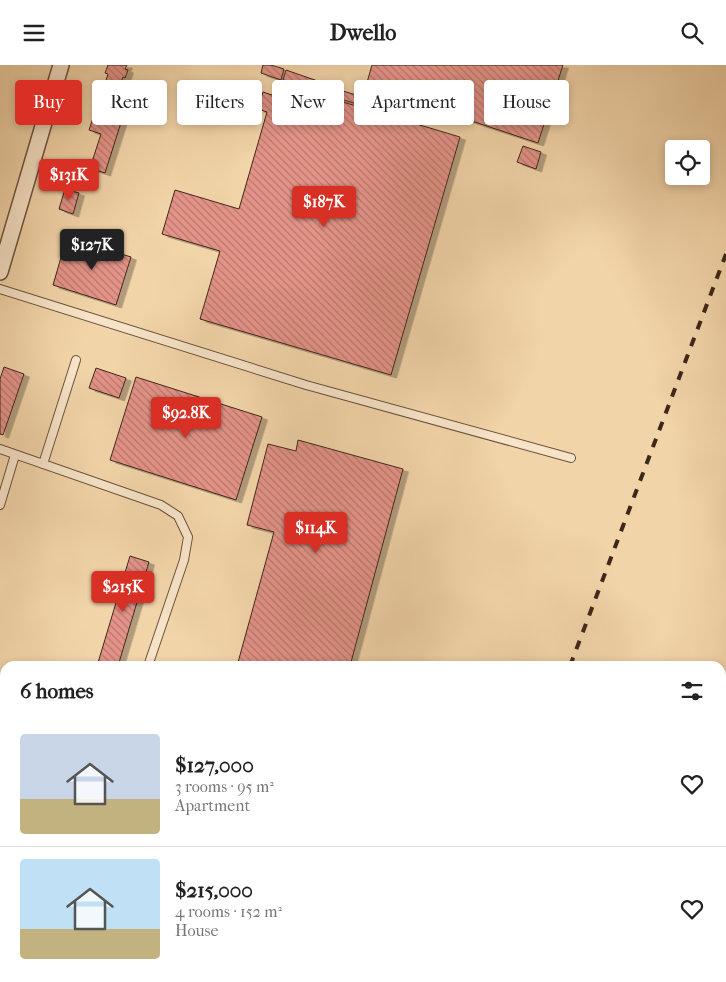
<!DOCTYPE html>
<meta charset="utf-8">
<style>
:root{--surface:#fff;--page:#f6f6f6;--text:#222;--muted:#767676;--line:#e0e0e0;--accent:#d93025}
body{margin:0;font-family:"IM FELL French Canon",serif;background:var(--page);color:var(--text);height:100vh;display:flex;flex-direction:column;font-size:19px;white-space:nowrap}
*{box-sizing:border-box;margin:0}
p{font-size:16px;color:var(--muted)}
.icon{flex:none;width:28px;height:28px;fill:none;stroke:currentColor;stroke-width:2;stroke-linecap:round;stroke-linejoin:round}
.map{position:relative;flex:1;overflow:hidden}
.sheet{position:absolute;left:0px;top:596px;width:726px;height:321px;display:flex;flex-direction:column;background:var(--surface);border-radius:15px 15px 0 0;box-shadow:0 2px 8px #0003}
.sheet>*{flex:none}
.hud{position:absolute;left:15px;top:15px;width:696px;height:45px;display:flex;gap:10px}
.fabs{position:absolute;left:665px;top:75px;display:grid;gap:10px}
.fabs a{display:grid;place-items:center;width:45px;height:45px;border-radius:5px;background:var(--surface);box-shadow:0 2px 8px #0003;font-size:25px}
.price{position:absolute;translate:-50% -42px;padding:0 11px;border-radius:5px;background:var(--accent);color:#fff;font-size:16px;line-height:32px;filter:drop-shadow(0 1px 2px #0008)}
.price::after{content:'';position:absolute;left:50%;top:30px;width:15px;height:11px;margin-left:-8px;background:inherit;clip-path:polygon(0 0,100% 0,50% 100%)}
.price.active{background:#222;color:#fff}
ul{padding:0;list-style:none}
li{display:flex;align-items:center;gap:15px;height:125px;padding:0 20px}
li+li{border-top:1px solid var(--line)}
li span{display:grid;place-items:center;flex:none;width:140px;height:100px;border-radius:5px;color:#555}
li>.icon{margin-inline-start:auto}
span .icon{width:60px;height:60px;fill:#fffc;stroke-width:1}
li b{font-size:21px}
h2{display:flex;justify-content:space-between;align-items:center;height:60px;padding:0 20px;font-size:21px}
.pill{padding:0 18px;border-radius:5px;background:var(--surface);box-shadow:0 2px 8px #0003;font-size:18px;line-height:45px}
.pill.active{background:var(--accent);color:#fff}
header{display:flex;justify-content:space-between;align-items:center;height:65px;padding:0 20px;background:var(--surface);font-size:22px;font-weight:800}
.map>svg:first-child{display:block}
.building{fill:url(#building-back-hatch);stroke:#3e271b;filter:url(#shadow)}
.lines{fill:none;stroke-linecap:round;stroke-linejoin:round}
.lane-casing{stroke:#6b523e;stroke-width:10}
.street-casing{stroke:#6b523e;stroke-width:18}
.lane{stroke:#f7e3c7;stroke-width:8}
.street{stroke:#f7e3c7;stroke-width:15}
.rail{stroke:#3e271b;stroke-width:4;stroke-dasharray:9 9;stroke-linecap:butt}
</style>
<header><svg class="icon" aria-label="menu" viewBox="0 0 24 24"><path d="M4 6h16M4 12h16M4 18h16"/></svg>Dwello<svg class="icon" aria-label="search" viewBox="0 0 24 24"><circle cx="10" cy="10" r="6"/><path d="M15 15l6 6"/></svg></header>
<div class="map">
<svg width="726" height="917" viewBox="0 0 726 917">
<defs>
<pattern id="building-back-hatch" width="6" height="6" patternUnits="userSpaceOnUse" patternTransform="scale(1.25)"><rect width="6" height="6" fill="#e49388"/><path d="M-1 5l2 2M0 0l6 6M5-1l2 2" fill="none" stroke="#ba786e"/></pattern>
<filter id="shadow"><feDropShadow dx="5.5" dy="3" stdDeviation="0" flood-color="#0004"/></filter>
</defs>
<rect width="100%" height="100%" fill="#f2d4a9"/>
<filter id="stains"><feTurbulence type="fractalNoise" baseFrequency=".004" numOctaves="4"/><feColorMatrix values="0 0 0 0 .2 0 0 0 0 .09 0 0 0 0 .02 0 0 0 .5 -.17"/></filter>
<radialGradient id="worn" r=".72"><stop offset=".6" stop-color="#630" stop-opacity="0"/><stop offset="1" stop-color="#630" stop-opacity=".3"/></radialGradient>
<g class="building">
<path d="M108 0H127L125 4 128 5 125 13 123 12 122 15 119 16 113 34 101 31 108 9 105 8Z"/>
<path d="M263 0H271L284 4 281 15 261 8Z"/>
<path d="M372 0H563L538 78 366 21Z"/>
<path d="M286 5 332 21 328 31 283 15Z"/>
<path d="M276 17 460 72 391 310 200 254 220 186 162 169 175 125 239 144 267 47 258 44 263 27 272 30Z"/>
<path d="M333 23 376 36 374 44 330 31Z"/>
<path d="M108 40 125 45 105 108 90 103 101 69 89 65 96 44 106 47Z"/>
<path d="M523 81 541 87 536 104 517 97Z"/>
<path d="M65 124 79 128 73 149 59 144Z"/>
<path d="M67 172 131 192 116 240 53 220Z"/>
<path d="M4 302 24 309 3 370 0 369V314Z"/>
<path d="M96 303 126 313 119 333 89 323Z"/>
<path d="M136 312 262 352 236 435 110 395Z"/>
<path d="M298 375 403 404 350 601H237L274 467 247 460 268 379 296 386Z"/>
<path d="M130 491 149 497 118 601H97Z"/>
<path d="M0 675 5 677V789L0 787Z"/>
<path d="M369 912H412L410 917H367Z"/>
</g>
<g class="lines">
<defs>
<g id="lane">
<path d="M0 224 306 320 571 393"/>
<path d="M0 384 161 440 178 451 188 472 184 495 148 601"/>
<path d="M43 399 76 295"/>
<path d="M0 440 15 390"/>
<path d="M0 672 5 673"/>
</g>
<path id="street" d="M0 207 61 0"/>
</defs>
<use href="#lane" class="lane-casing"/>
<use href="#street" class="street-casing"/>
<use href="#lane" class="lane"/>
<use href="#street" class="street"/>
<g class="rail">
<path d="M570 601 726 189"/>
<path d="M451 917 452 912"/>
</g>
</g>
<rect width="100%" height="100%" filter="url(#stains)"/>
<rect width="100%" height="100%" fill="url(#worn)"/>
</svg>
<div class="fabs">
<a><svg class="icon" aria-label="locate" viewBox="0 0 24 24"><circle cx="12" cy="12" r="6"/><path d="M12 2v4M12 18v4M2 12h4M18 12h4"/></svg></a>
</div>
<b class="price" style="left:69px;top:136px">$131K</b>
<b class="price" style="left:324px;top:163px">$187K</b>
<b class="price active" style="left:92px;top:206px">$127K</b>
<b class="price" style="left:186px;top:374px">$92.8K</b>
<b class="price" style="left:316px;top:489px">$114K</b>
<b class="price" style="left:123px;top:548px">$215K</b>
<div class="hud">
<a class="pill active">Buy</a>
<a class="pill">Rent</a>
<a class="pill">Filters</a>
<a class="pill">New</a>
<a class="pill">Apartment</a>
<a class="pill">House</a>
</div>
<section class="sheet">
<h2>6 homes<svg class="icon" aria-label="filters" viewBox="0 0 24 24"><path d="M4 7h16M4 17h16"/><circle cx="9" cy="7" r="2"/><circle cx="15" cy="17" r="2"/></svg></h2>
<ul>
<li><span style="background:linear-gradient(#c9d6e8 65%,#c2b280 0)"><svg class="icon" aria-label="home" viewBox="0 0 24 24"><path d="M3 11l9-7 9 7M6 9v11h12V9"/></svg></span><div><b>$127,000</b><p>3 rooms · 95 m²</p><p>Apartment</p></div><svg class="icon" aria-label="heart" viewBox="0 0 24 24"><path d="M12 20l-8-8c-3-5 5-10 8-4 3-6 11-1 8 4z"/></svg></li>
<li><span style="background:linear-gradient(#bfe0f5 70%,#c2b280 0)"><svg class="icon" aria-label="home" viewBox="0 0 24 24"><path d="M3 11l9-7 9 7M6 9v11h12V9"/></svg></span><div><b>$215,000</b><p>4 rooms · 152 m²</p><p>House</p></div><svg class="icon" aria-label="heart" viewBox="0 0 24 24"><path d="M12 20l-8-8c-3-5 5-10 8-4 3-6 11-1 8 4z"/></svg></li>
</ul>
</section>
</div>
